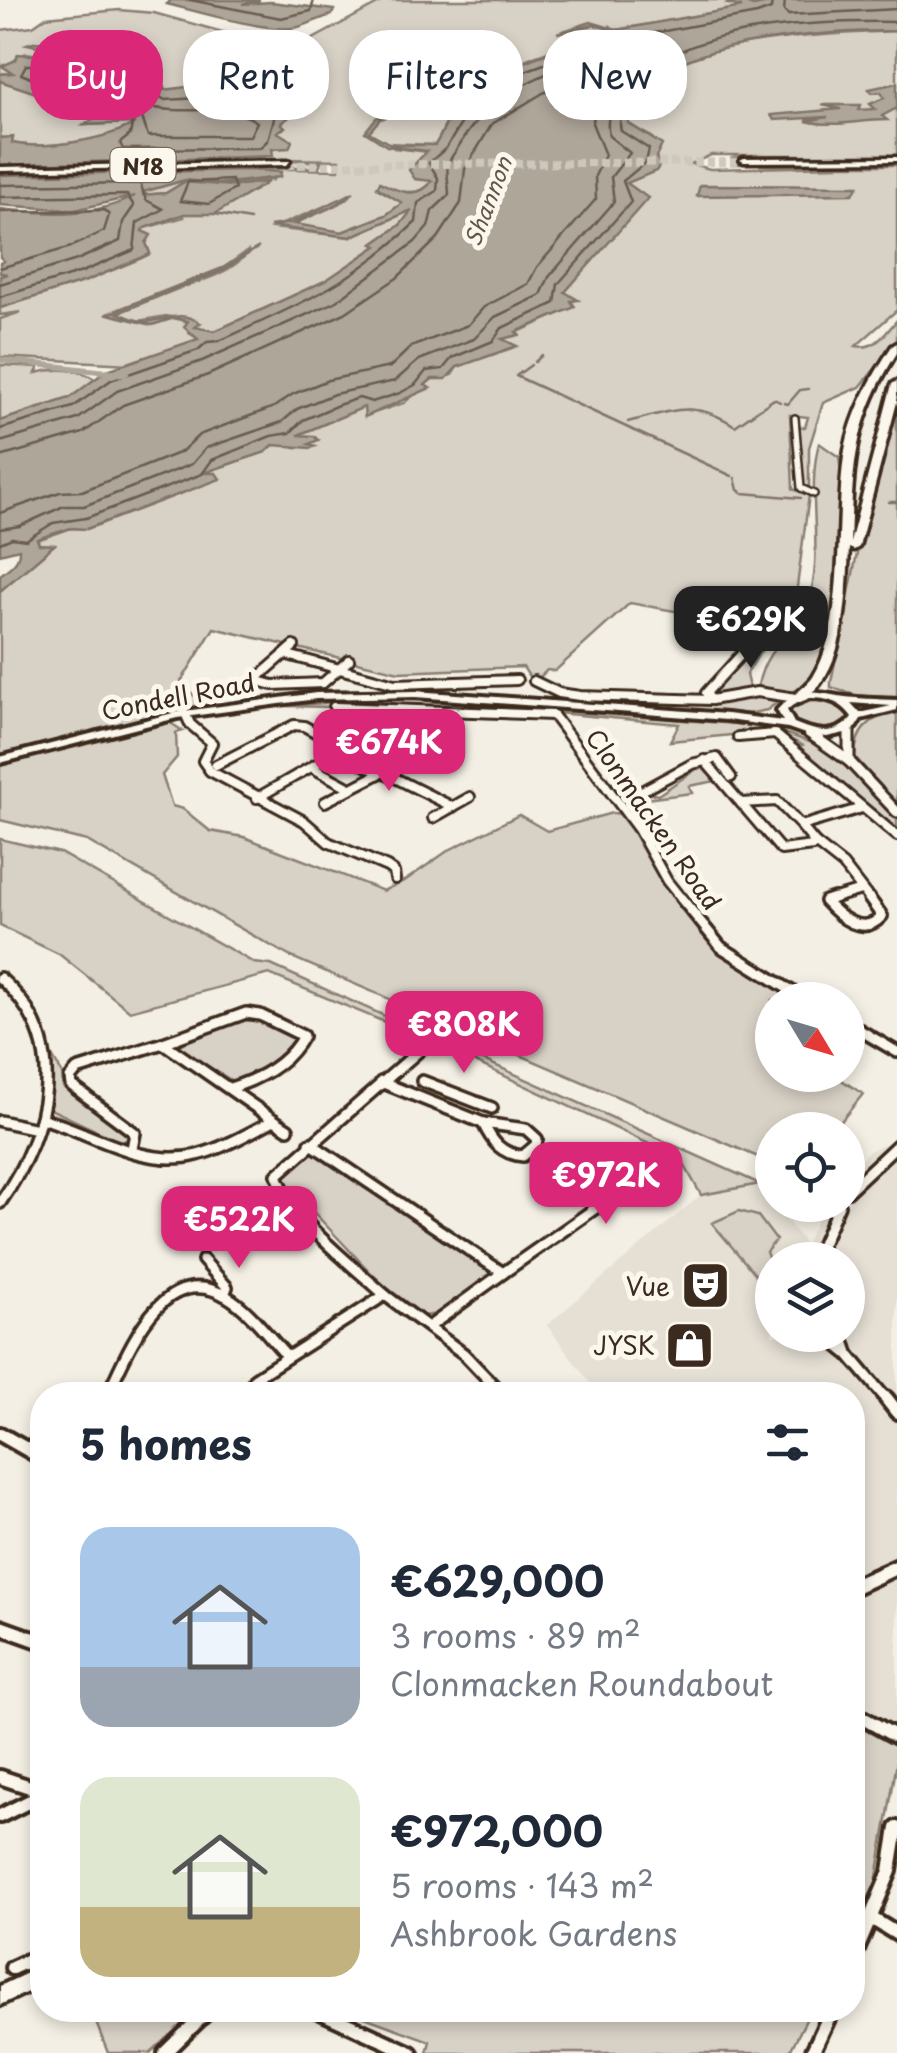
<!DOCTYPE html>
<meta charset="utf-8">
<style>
:root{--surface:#fff;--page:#f2f2f3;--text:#1f2937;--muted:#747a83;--accent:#db2777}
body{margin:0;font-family:"Playpen Sans",sans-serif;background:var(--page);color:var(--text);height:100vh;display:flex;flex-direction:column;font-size:38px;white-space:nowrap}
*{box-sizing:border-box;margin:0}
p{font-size:32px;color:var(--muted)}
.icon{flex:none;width:55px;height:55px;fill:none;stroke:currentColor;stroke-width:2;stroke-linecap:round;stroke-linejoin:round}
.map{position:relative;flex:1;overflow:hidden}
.sheet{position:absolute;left:30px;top:1382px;width:835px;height:640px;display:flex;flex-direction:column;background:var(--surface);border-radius:40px;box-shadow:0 5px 15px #0003}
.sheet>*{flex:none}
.guide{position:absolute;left:30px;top:30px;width:838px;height:90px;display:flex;gap:20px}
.needle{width:65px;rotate:128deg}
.fabs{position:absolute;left:755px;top:982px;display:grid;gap:20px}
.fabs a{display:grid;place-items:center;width:110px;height:110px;border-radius:50%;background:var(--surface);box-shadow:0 5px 15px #0003;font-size:50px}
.price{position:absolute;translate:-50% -85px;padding:0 22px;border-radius:20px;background:var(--accent);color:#fff;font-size:32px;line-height:65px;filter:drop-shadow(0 2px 5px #0008)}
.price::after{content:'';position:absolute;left:50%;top:60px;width:30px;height:22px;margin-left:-15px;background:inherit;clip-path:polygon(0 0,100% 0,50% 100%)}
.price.on{background:#222;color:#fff}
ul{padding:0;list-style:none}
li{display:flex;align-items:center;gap:30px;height:250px;padding:0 50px}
li span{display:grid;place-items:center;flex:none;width:280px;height:200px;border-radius:30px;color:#555}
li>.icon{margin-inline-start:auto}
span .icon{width:120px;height:120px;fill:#fffc;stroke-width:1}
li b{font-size:42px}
h2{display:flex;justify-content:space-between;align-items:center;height:120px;padding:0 50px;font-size:42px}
.tag{padding:0 35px;border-radius:40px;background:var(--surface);box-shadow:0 5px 15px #0003;font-size:35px;line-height:90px}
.tag.on{background:var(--accent);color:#fff}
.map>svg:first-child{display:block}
.built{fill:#e5dfd4;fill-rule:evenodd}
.green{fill:#d8d1c6;stroke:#8a7e72;stroke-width:2.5}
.water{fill:#afa69a;stroke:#817468;stroke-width:2.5}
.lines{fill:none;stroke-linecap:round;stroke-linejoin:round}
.shore{stroke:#695c50;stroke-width:2.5}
.stream{stroke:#817468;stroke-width:2.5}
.river{fill:#afa69a;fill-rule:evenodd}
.trunk-tunnel{stroke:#cec8bc;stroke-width:8;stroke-dasharray:8 4;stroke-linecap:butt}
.minor-far3-casing{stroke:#3b2a1e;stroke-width:10}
.minor-far2-casing{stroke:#3b2a1e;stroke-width:14}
.minor-far1-casing{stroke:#3b2a1e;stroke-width:16}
.minor-casing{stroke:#3b2a1e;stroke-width:20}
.tertiary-casing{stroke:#3b2a1e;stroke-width:15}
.secondary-casing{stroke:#3b2a1e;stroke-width:8}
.trunk-casing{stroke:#3b2a1e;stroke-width:7}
.minor-far3{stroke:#fbf7ec;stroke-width:5}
.minor-far2{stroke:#fbf7ec;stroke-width:8}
.minor-far1{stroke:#fbf7ec;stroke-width:9}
.minor{stroke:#fbf7ec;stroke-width:12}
.tertiary{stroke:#fbf7ec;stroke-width:9}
.secondary{fill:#fbf7ec;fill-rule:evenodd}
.trunk{fill:#fbf7ec;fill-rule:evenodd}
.labels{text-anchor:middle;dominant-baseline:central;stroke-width:10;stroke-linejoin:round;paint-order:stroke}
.shield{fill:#fbf7ec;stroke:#75685c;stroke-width:2.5}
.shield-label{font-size:22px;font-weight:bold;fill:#3b2a1e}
.far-water-label{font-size:22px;font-style:italic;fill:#645549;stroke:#fbf7ec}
.street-label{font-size:25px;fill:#3b2a1e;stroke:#fbf7ec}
.poi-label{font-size:25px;fill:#3b2a1e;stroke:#fbf7ec;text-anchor:end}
</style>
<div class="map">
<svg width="897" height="2053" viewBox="0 0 897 2053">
<rect width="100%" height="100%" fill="#f3efe4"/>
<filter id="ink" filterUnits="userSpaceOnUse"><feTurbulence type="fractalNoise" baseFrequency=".01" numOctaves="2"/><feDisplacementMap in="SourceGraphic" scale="20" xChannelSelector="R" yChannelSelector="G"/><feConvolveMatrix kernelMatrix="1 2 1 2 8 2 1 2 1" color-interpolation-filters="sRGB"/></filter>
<g filter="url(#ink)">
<g class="built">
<path d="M897 1139V1555L853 1576 852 1395H599L547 1325 701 1195 760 1184 805 1244 825 1205H848L849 1170 869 1151ZM772 1260H848V1335H772Z"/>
<path d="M897 1576V1727L894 1729 853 1706V1597Z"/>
</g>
<g class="green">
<path d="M385 0H738L729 3 745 7 741 0H787L616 30 610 26C605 38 565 46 548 51 513 63 470 84 450 117 444 126 441 136 435 145L386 143 394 148 429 152 414 175 416 179 434 180C418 200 401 189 380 190L403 203 386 215 342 232 293 225C312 214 335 209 351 195L273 228 350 237 414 209 400 225 374 243 378 245 325 281 215 331 194 327 200 323 166 316 138 321 117 313C152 288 226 286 249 250L223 268 109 313 152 325 174 318 189 322V333L199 339 129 364 0 357V319L21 312 0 315V308L86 281 141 258 150 253 141 231 145 228 184 217 182 214 228 206 265 184 213 186 184 182 166 193 142 195 143 192 185 180 220 184 274 180 249 170 0 174 192 167 339 170 340 160 281 159 321 162 319 168 288 167 289 163 112 162 0 168V165L37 162 261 158 271 153 280 136 276 131 283 129 281 123 305 105 247 96 245 92H226L219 86 163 90 164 86 128 84 99 76 95 63 119 60 124 53 110 47 33 42 47 48 45 56 26 53 4 67 13 73 0 74V30L33 26 46 17 119 10 154 13 226 33 300 46Z"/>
<path d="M897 31V158L742 160 744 164H735L732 158 846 155H711L691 164 710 169 839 166 759 165H897V310L856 346C876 350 885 334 897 320V342L860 387 823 403 809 448V491L803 487 798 427H805L808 417 790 415 793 489 809 495 794 610 760 652 746 675 750 691 716 697 711 693 771 628 630 603 555 671 547 670 540 677 556 693 583 698 682 704 756 696 778 702 767 710 748 714 566 701 534 684 523 667 399 672 214 628 180 683 204 704 0 755V591L54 545 39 544 37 540 71 528 87 529 219 479 196 475 266 452 273 445 288 444 297 448 317 440 296 436 366 406 365 416 404 403 432 379 452 375 457 367 511 348 500 340 574 307 565 292 612 237 624 182 656 157 652 137 627 124C633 113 637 99 645 89 686 36 834 34 897 31Z"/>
<path d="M0 81 100 105 104 112 86 125 137 122C111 140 42 150 12 143L13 138H0Z"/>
<path d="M0 365 39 367 36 373C54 368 79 368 95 379L70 398 0 421Z"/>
<path d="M897 393V699C872 701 853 695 831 687V682L864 519Z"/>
<path d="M819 443 839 457 845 501 836 595 813 685 789 693 761 690 758 685C768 639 796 638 807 607 826 554 805 495 819 443Z"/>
<path d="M814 697 838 702 852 713V720C834 735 811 732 792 721L788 708 803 699Z"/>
<path d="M387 698 765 726 832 750 897 818V832L833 775 796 747 802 745 773 731 670 741 679 724 545 712 285 706Z"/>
<path d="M897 712V804L855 757C855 729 871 716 897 712Z"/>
<path d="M169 722 183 731 176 733 177 757 162 775 172 806 183 809 210 831 244 837 383 891 406 880 449 850 519 815 547 831 612 813 623 814 718 948 803 1000H772V1075H834L863 1094 834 1130H772V1163L289 956 87 841 0 820V765Z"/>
<path d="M701 766 716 781 689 786 692 793 623 802 609 786 616 781 633 789 629 795 636 798 649 793 658 795Z"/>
<path d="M0 839 60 853 254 963 271 965 760 1184 772 1175V1201L760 1184 701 1195 681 1159 428 1040 269 974 130 1011 59 954 0 926Z"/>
<path d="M245 1017 296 1036V1043L252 1077 234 1082 174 1045 179 1039Z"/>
<path d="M50 1052 62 1073 63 1087 124 1128 130 1140 118 1141 48 1108Z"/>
<path d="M309 1153H317L488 1268 489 1276 436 1314 425 1316 391 1294 285 1182 284 1175Z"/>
<path d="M739 1211 758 1216 776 1240 766 1252 772 1268V1289L769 1291 712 1223Z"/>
<path d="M853 1724 897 1747V1762L876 1883 853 1928Z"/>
<path d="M91 2010H198L150 2053H108Z"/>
<path d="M345 2010H811L789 2053H427L430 2041Z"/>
</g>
<g class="water">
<path d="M171 0H260L242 4 271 2 334 10 332 15C319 18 307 26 294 28 267 32 195 11 167 4Z"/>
<path d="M738 0 753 6 787 0H897V31C836 31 686 38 645 88 638 98 633 112 628 123L662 145 656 157 660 165 656 171 627 183 648 198 565 292 578 300 571 301 575 307 516 332 519 335 502 339 517 346 457 367 446 379H432L425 385 430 388 365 417 364 407 298 435 314 436 318 440 309 444 316 446 311 448 273 445 266 452 203 473H216L220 479 86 529 71 528 37 539 39 544 54 545 0 591V575C9 568 20 562 19 549L0 554V421L70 398 107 370 198 339 184 327 188 321 174 318 152 325 108 314 223 268 259 247 222 271 118 313C128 317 140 323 151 321 170 318 183 311 200 323L195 327 215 331 325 281 377 246 373 244 400 225 412 210 350 237 270 226 291 223 354 192C337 208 315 212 295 224L342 232 386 215 402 203 377 187 380 182C397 191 418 201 432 181L415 179 409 170 427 151 387 146 365 132 376 118 393 112 388 107 397 96 412 95 399 104 396 114 380 119 369 132 392 145H435C442 135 446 122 453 111 492 60 556 56 609 29L594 25 557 33 591 22 617 30 742 7 728 4Z"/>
<path d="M33 42 111 47 126 53 120 60 93 66 99 76 124 78 129 84 164 85V90L202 85 228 89 226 91H249L247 95 305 105 281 123 285 127 277 132 292 141 289 148 272 149 273 156 0 165V138L13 137 12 143C45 150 106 140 135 123L84 125 103 113 100 105 45 96 0 81V74L13 73 2 66 16 60 18 54 45 56 47 48 27 44Z"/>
<path d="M897 83V108L882 116 887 120C859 120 833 128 806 121L828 117 774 120 771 115 841 109 822 105H861L859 110 875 109 870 104 884 98 881 92 872 93 869 89Z"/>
<path d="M250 170 281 172 280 177 220 184 185 180 143 192V195L166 193 184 182 233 186 268 182 215 214H184L145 228 142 231 151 235 146 243 150 254 141 258 86 281 0 308V276L8 274 0 273V263L4 261 0 257V209C48 214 91 218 135 196L75 210 0 205V175Z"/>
<path d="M700 185 858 186 853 194 697 196Z"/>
</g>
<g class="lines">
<g class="shore">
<path d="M190 0 281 18 311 11 314 0"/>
<path d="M785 0 784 11 788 15 897 9"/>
<path d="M58 54 83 57 85 78 56 88 21 74 26 65H47Z"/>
<path d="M108 87 155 94 165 100 219 97 272 109 275 115 268 140 260 148 123 149 120 143 130 135 132 124 127 117 113 112 103 93Z"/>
<path d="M145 105C180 118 225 100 257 122L250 136H148L140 111Z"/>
<path d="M232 180 235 189 209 204 180 201 188 182Z"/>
<path d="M0 185 140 183 146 200 163 209 137 223 134 250 82 272 0 297"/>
<path d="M0 197 127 195 134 206 123 222 120 241 77 260 0 284"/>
<path d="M0 212 104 210 109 215 104 231 71 247 0 268"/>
<path d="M0 429 73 407 111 380 198 350 207 342 219 341C299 305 351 284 416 222L418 203 437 191 438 178 429 163 446 148 474 103 522 72 605 42 757 14 771 9 772 0"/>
<path d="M0 442 78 419 117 391 202 361 335 302 415 242 428 227 432 211 449 195C449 186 446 173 448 164 450 158 457 150 460 144 498 80 584 54 654 49L653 55C627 75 602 101 609 136L630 153 611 177 614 202 549 277 541 295 495 317 474 339 419 360 395 381 334 394 297 409 282 422 206 448 192 464 84 506H64L20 526 0 529"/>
<path d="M0 457 83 433 123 405 208 375 345 313 397 278 438 238 461 203 465 169 492 124 543 93 602 73 607 75 592 123 605 155 595 176 596 199 537 267 528 284 484 307 468 325 411 347 390 367 328 380 293 394 274 407 199 435 181 452 82 491 60 492 0 513"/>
<path d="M0 543 12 538 26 540 53 523 86 518 202 474 212 460 271 436 290 433 303 420 338 405 359 398 372 402 400 393 415 385 426 371 443 369 452 358 493 341 502 328 555 303 558 284 631 202 623 181 646 162 649 149 621 131C618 119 622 113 627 102 631 95 633 87 638 81 687 24 827 21 897 22"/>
</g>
<g class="stream">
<path d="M215 214 250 220"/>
<path d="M535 362 542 355"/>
<path d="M531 365 516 376 732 476"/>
<path d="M784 403 788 404 800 390 808 389"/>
<path d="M628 422C672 411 694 399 735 426L774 399 780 402"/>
<path d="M735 478 738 490 743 493 801 498"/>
<path d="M889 502H897"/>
</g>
<path class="river" d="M0 357 125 371 130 374 125 377 0 363Z"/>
<path class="trunk-tunnel" d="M286 165 745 162"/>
<defs>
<path id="minor-far3" d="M795 418 801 488 814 494"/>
<g id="minor-far2">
<path d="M294 646 255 680 273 685 323 683 349 660"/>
<path d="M284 654 395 684 517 680"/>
<path d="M534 681 559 693 580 696 711 700 757 692 796 698"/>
<path d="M711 700 706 693 760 634"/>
<path d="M334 707 553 715 638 829 667 881 683 901"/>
<path d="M185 713 190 724 212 743 203 761 210 771 304 821 328 842 387 867 394 872 395 879"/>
<path d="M738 737 775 734 897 836"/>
<path d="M342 753 379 773"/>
<path d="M704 760 781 850 813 846 815 843 801 826 862 808"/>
<path d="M216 765 294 725 304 726 344 748 257 798"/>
<path d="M313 768 350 788"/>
<path d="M638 793 692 764 717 758 731 777"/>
<path d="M325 802 383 772 453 807"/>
<path d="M741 803 777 801 801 826"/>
<path d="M433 818 470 797"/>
<path d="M815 843 843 865 871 901"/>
<path d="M825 901 861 890"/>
</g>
<g id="minor-far1">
<path d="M681 898 721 947 806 1000"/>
<path d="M834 898 825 901C840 918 863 937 882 916L869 898"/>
<path d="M0 978C73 1042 49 1132 0 1203"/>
<path d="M848 1023 897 1052"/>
<path d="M163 1043 246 1013 260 1015 303 1036C288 1064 260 1079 230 1088"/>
<path d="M422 1081 492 1108"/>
<path d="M381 1082 483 1123"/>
<path d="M41 1118C91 1132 143 1169 197 1155 224 1148 249 1133 274 1120L163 1043 77 1070 70 1078 71 1085 135 1133 132 1149"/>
<path d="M274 1120 288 1129"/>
<path d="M0 1121 37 1129"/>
<path d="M483 1123 526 1129 537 1139 536 1145 523 1156C501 1154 492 1142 483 1123Z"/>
<path d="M310 1143 503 1273 430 1326"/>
<path d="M848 1191 897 1145"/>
<path d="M203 1260 227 1287 224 1295"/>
<path d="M815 1260 839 1205"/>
<path d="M503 1273 610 1198 614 1188 608 1179 582 1162"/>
<path d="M385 1295C348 1261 294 1223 277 1175L421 1049"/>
<path d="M824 1335 849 1355 888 1401"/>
<path d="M842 1335 848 1353"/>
<path d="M107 1395C129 1350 162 1260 226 1296 250 1310 268 1336 287 1356"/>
<path d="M247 1395 255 1378 385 1295 464 1354 503 1395"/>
</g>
<g id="minor">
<path d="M886 1398 897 1412"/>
<path d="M0 1434 42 1458"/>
<path d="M0 1627 42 1642"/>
<path d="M852 1712 897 1737"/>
<path d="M0 1777 42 1791"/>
<path d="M0 1816 42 1795"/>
<path d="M871 1918 897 1934"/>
<path d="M852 1962 890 1871 897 1828"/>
<path d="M12 1968 42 1954"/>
<path d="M316 2010 411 2053"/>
<path d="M165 2053 209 2010"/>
<path d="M812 2053 832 2010"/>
</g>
<g id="tertiary">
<path d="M849 729V761"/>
<path d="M809 733 849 761 897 812"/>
</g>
<g id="secondary">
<path d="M415 691 727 714 783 721 777 710C796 688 812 691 838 696 857 699 878 699 897 700V710L861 719 856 727 849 732 827 737 808 735 788 728 727 720 415 697 316 699 177 718 0 763V757L177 712 316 693ZM810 698C827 698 842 702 852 717 837 737 815 732 794 723L787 710 793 705ZM851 703 891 706 860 713Z"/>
<path d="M897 1560V1574L852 1595V1580Z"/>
<path d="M42 1966V1985L0 2005V1986Z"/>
</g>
<g id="trunk">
<path d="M897 157V161L744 162 740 160 744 158Z"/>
<path d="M290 161 287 165 0 171V167Z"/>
<path d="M897 343V353C853 422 853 465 850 543L892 384 897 381V402L859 547 854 550 849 548C847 588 846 648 822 681 818 688 811 693 805 699H797V693C802 688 809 683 813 677 847 623 834 514 845 450 852 412 871 378 892 346Z"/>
</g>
</defs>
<use href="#minor-far3" class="minor-far3-casing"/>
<use href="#minor-far2" class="minor-far2-casing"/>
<use href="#minor-far1" class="minor-far1-casing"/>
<use href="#minor" class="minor-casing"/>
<use href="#tertiary" class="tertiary-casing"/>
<use href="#secondary" class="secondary-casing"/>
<use href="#trunk" class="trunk-casing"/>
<use href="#minor-far3" class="minor-far3"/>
<use href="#minor-far2" class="minor-far2"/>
<use href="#minor-far1" class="minor-far1"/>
<use href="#minor" class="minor"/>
<use href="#tertiary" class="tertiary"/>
<use href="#secondary" class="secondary"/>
<use href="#trunk" class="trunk"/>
</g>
</g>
<defs>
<symbol id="theatre-square" viewBox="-11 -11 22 22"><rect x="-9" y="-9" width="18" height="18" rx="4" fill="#3b2a1e" stroke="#fbf7ec"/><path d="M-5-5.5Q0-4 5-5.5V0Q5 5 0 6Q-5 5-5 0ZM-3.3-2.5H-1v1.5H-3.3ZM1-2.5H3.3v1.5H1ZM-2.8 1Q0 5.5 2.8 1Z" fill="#fff"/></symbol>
<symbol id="shop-square" viewBox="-11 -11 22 22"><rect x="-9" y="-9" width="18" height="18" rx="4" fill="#3b2a1e" stroke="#fbf7ec"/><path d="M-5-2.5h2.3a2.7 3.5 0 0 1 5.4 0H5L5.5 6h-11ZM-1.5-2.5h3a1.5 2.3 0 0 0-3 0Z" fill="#fff"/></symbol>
</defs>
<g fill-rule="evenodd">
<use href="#theatre-square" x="678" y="1258" width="55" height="55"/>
<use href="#shop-square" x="662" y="1318" width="55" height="55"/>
</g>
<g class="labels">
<rect class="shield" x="110.5" y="148" width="65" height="34" rx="8"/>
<g class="shield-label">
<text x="143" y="165">N18</text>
</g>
<g class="far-water-label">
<text transform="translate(487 201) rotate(-69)">Shannon</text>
</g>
<g class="street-label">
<text transform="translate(178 696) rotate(-11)">Condell Road</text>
<text transform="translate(654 819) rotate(55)">Clonmacken Road</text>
</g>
<g class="poi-label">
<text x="670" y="1286">Vue</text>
<text x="655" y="1345">JYSK</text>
</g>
</g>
</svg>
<div class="fabs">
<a><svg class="needle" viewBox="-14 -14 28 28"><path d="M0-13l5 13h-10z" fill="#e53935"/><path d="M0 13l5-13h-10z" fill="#747a83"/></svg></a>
<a><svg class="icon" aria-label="locate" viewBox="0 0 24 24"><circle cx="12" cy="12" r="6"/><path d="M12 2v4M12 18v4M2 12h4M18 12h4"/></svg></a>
<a><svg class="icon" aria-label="layers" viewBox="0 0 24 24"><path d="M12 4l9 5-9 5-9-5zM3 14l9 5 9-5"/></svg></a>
</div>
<b class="price on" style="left:751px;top:671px">€629K</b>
<b class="price" style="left:389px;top:794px">€674K</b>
<b class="price" style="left:464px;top:1076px">€808K</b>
<b class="price" style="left:606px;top:1227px">€972K</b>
<b class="price" style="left:239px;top:1271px">€522K</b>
<div class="guide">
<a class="tag on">Buy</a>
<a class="tag">Rent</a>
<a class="tag">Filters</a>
<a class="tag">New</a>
</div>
<section class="sheet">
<h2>5 homes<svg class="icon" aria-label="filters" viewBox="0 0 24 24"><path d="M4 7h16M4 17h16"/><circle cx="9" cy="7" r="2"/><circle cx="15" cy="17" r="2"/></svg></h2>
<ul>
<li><span style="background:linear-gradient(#a9c7e8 70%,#9aa5b1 0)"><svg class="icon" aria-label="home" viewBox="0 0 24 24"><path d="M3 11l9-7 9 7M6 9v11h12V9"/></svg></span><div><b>€629,000</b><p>3 rooms · 89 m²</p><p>Clonmacken Roundabout</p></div></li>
<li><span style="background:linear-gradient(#dfe7d0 65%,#c2b280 0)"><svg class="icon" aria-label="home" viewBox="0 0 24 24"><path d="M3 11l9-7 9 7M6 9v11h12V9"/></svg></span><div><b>€972,000</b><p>5 rooms · 143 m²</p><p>Ashbrook Gardens</p></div></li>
</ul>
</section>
</div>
